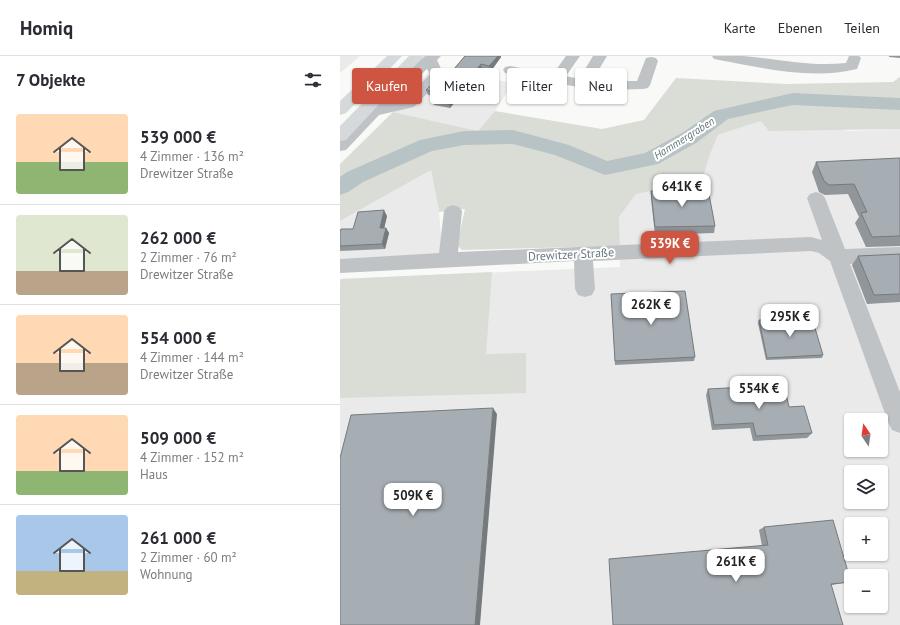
<!DOCTYPE html>
<html lang="de">
<meta charset="utf-8">
<style>
:root{--surface:#fff;--page:#f2f2f3;--text:#2b2b33;--muted:#7c7c81;--line:#e1e1e2;--accent:#ce5541}
body{margin:0;font-family:"PT Sans",sans-serif;background:var(--page);color:var(--text);height:100vh;display:flex;flex-direction:column;font-size:15px;white-space:nowrap}
*{box-sizing:border-box;margin:0}
p{font-size:13px;color:var(--muted)}
.icon{flex:none;width:22px;height:22px;fill:none;stroke:currentColor;stroke-width:2;stroke-linecap:round;stroke-linejoin:round}
.map{position:relative;flex:1;overflow:hidden}
.panel{display:flex;flex-direction:column;background:var(--surface);width:340px}
.panel>*{flex:none}
.guide{position:absolute;left:12px;top:12px;width:380px;height:36px;display:flex;gap:8px}
.needle{width:26px;rotate:347deg}
.controls{position:absolute;left:504px;top:357px;display:grid;gap:8px}
.controls a{display:grid;place-items:center;width:44px;height:44px;border-radius:4px;background:var(--surface);box-shadow:0 1px 3px #0004;font-size:20px}
.price{position:absolute;translate:-50% -34px;padding:0 9px;border-radius:8px;background:#fff;color:#222;font-size:13px;line-height:26px;filter:drop-shadow(0 1px 2px #0008)}
.price::after{content:'';position:absolute;left:50%;top:24px;width:12px;height:9px;margin-left:-6px;background:inherit;clip-path:polygon(0 0,100% 0,50% 100%)}
.price.selected{background:var(--accent);color:#fff}
ul{padding:0;list-style:none}
li{display:flex;align-items:center;gap:12px;height:100px;padding:0 16px}
li+li{border-top:1px solid var(--line)}
li span{display:grid;place-items:center;flex:none;width:112px;height:80px;border-radius:4px;color:#555}
li>.icon{margin-inline-start:auto}
span .icon{width:48px;height:48px;fill:#fffc;stroke-width:1}
li b{font-size:17px}
h2{display:flex;justify-content:space-between;align-items:center;height:48px;padding:0 16px;font-size:17px}
.pill{padding:0 14px;border-radius:4px;background:var(--surface);box-shadow:0 1px 3px #0004;font-size:14px;line-height:36px}
.pill.selected{background:var(--accent);color:#fff}
header{display:flex;align-items:center;gap:24px;box-sizing:border-box;height:56px;padding:0 20px;background:var(--surface);border-bottom:1px solid var(--line)}
header strong{font-size:19px}
nav{display:flex;gap:22px;margin-inline-start:auto;font-size:14px}
main{display:flex;flex:1;min-height:0}
.map>svg:first-child{display:block}
.built{fill:#eaeaea;fill-rule:evenodd}
.green{fill:#d9ddd6}
.lines{fill:none;stroke-linecap:round;stroke-linejoin:round}
.river{fill:#b8c3c6;fill-rule:evenodd}
.minor{fill:#bfc3c6;fill-rule:evenodd}
.major{fill:#d5d9db;fill-rule:evenodd}
.wall{fill:#90969a}
.shaded-wall{fill:#757a7d}
.building{fill:#a7aeb3;stroke:#757a7d}
.labels{text-anchor:middle;dominant-baseline:central;stroke-width:4;stroke-linejoin:round;paint-order:stroke}
.far-water-label{font-size:11px;font-style:italic;fill:#627478;stroke:#fff}
.street-label{font-size:12px;fill:#67767e;stroke:#fff}
</style>
<header>
<strong>Homiq</strong>
<nav><a>Karte</a><a>Ebenen</a><a>Teilen</a></nav>
</header>
<main>
<section class="panel">
<h2>7 Objekte<svg class="icon" aria-label="filters" viewBox="0 0 24 24"><path d="M4 7h16M4 17h16"/><circle cx="9" cy="7" r="2"/><circle cx="15" cy="17" r="2"/></svg></h2>
<ul>
<li><span style="background:linear-gradient(#ffd9b3 60%,#8fb573 0)"><svg class="icon" aria-label="home" viewBox="0 0 24 24"><path d="M3 11l9-7 9 7M6 9v11h12V9"/></svg></span><div><b>539 000 €</b><p>4 Zimmer · 136 m²</p><p>Drewitzer Straße</p></div></li>
<li><span style="background:linear-gradient(#dfe7d0 70%,#b9a48a 0)"><svg class="icon" aria-label="home" viewBox="0 0 24 24"><path d="M3 11l9-7 9 7M6 9v11h12V9"/></svg></span><div><b>262 000 €</b><p>2 Zimmer · 76 m²</p><p>Drewitzer Straße</p></div></li>
<li><span style="background:linear-gradient(#ffd9b3 60%,#b9a48a 0)"><svg class="icon" aria-label="home" viewBox="0 0 24 24"><path d="M3 11l9-7 9 7M6 9v11h12V9"/></svg></span><div><b>554 000 €</b><p>4 Zimmer · 144 m²</p><p>Drewitzer Straße</p></div></li>
<li><span style="background:linear-gradient(#ffd9b3 70%,#8fb573 0)"><svg class="icon" aria-label="home" viewBox="0 0 24 24"><path d="M3 11l9-7 9 7M6 9v11h12V9"/></svg></span><div><b>509 000 €</b><p>4 Zimmer · 152 m²</p><p>Haus</p></div></li>
<li><span style="background:linear-gradient(#a9c7e8 70%,#c2b280 0)"><svg class="icon" aria-label="home" viewBox="0 0 24 24"><path d="M3 11l9-7 9 7M6 9v11h12V9"/></svg></span><div><b>261 000 €</b><p>2 Zimmer · 60 m²</p><p>Wohnung</p></div></li>
</ul>
</section>
<div class="map">
<svg width="560" height="569" viewBox="0 0 560 569">
<rect width="100%" height="100%" fill="#f9f9f7"/>
<g class="built">
<path d="M0 0H20L0 17Z"/>
<path d="M93 11 173 27 155 55 138 75 53 56Z"/>
<path d="M421 65 510 75 560 73V569H0V223L280 211 279 161 296 138 322 133 344 135 364 118 370 97 378 79ZM511 364H541V394H511ZM511 416H541V446H511ZM511 468H541V498H511ZM511 520H541V550H511Z"/>
<path d="M91 114 99 157 103 200 0 206V165Z"/>
</g>
<g class="green">
<path d="M560 21V73L429 75 421 65 378 79 370 98 364 118 366 131 361 136 322 133 296 138 279 161 280 190 122 194 117 189 125 153 99 156 91 114 0 165V108L53 56 138 75 155 55 262 73 304 64 336 22 445 28 553 26Z"/>
<path d="M152 216 146 298 186 297V337L0 342V227L1 223Z"/>
</g>
<g class="lines">
<path class="river" d="M453 37 560 42V54L453 49 424 55 388 63 356 87 318 108 265 119 215 99 173 88 124 89 92 95 23 126 8 136 0 139V121L7 116 80 84 124 75 173 74 229 89 267 105 305 97 342 77 374 55Z"/>
<g class="minor">
<path d="M85 0H101L97 4 104 19 102 22 74 51 39 59 6 94 0 95V81L56 25ZM87 13 90 18 64 45 50 48Z"/>
<path d="M226 0H240L226 20 239 23 253 0H267L252 25H297L306 2 311 1 316 2 318 5 310 29 308 32 303 33 264 34 243 32 170 18 165 17 163 14 165 11 170 10 213 18Z"/>
<path d="M372 0C382 0 393 0 403 0 439 3 470 11 506 7L509 0H519L521 2 517 13C472 24 423 12 379 4L374 3Z"/>
<path d="M476 136 482 138 485 142 505 193 560 191V205L510 208 560 336V377L552 374 548 366 490 205 479 197 471 195 253 205 255 233 252 239 245 241 238 239 235 233 234 205 0 217V203L99 197 104 155 107 151 113 149 119 151 122 155 118 196 471 181 482 184 467 142 470 138Z"/>
</g>
<g class="major">
<path d="M47 0H62L6 57 0 59V45Z"/>
<path d="M69 0H84L6 84 0 85V70Z"/>
</g>
</g>
<g class="wall">
<path d="M125 0H161V1L151 15 142 13 110 52 94 49 92 44 96 40 88 39 86 34 108 20Z"/>
<path d="M549 0H560V2L549 1Z"/>
<path d="M560 102V190L526 191 515 167 519 161 508 138 485 139 479 136 472 116 476 106Z"/>
<path d="M311 135 375 170 374 177 315 179 311 143Z"/>
<path d="M47 160 44 172H46L49 177 45 193 0 195V176L13 173Z"/>
<path d="M560 198V246L527 248 512 209 518 200Z"/>
<path d="M271 238 355 301 354 305 275 309Z"/>
<path d="M419 264 483 299 482 302 426 304 418 267Z"/>
<path d="M368 333 449 351 472 377 467 382 413 385 410 372 372 374 366 339Z"/>
<path d="M424 471 511 526 503 527 492 529 422 490 419 474Z"/>
</g>
<g class="shaded-wall">
<path d="M158 0H161V1L151 15 149 10Z"/>
<path d="M141 8 142 13 110 52 109 48Z"/>
<path d="M44 154 47 160 43 177 40 172Z"/>
<path d="M46 172 49 177 45 193 42 188Z"/>
<path d="M153 352 157 358 140 569H135Z"/>
</g>
<g class="building">
<path d="M125 0H158L149 10 141 8 109 48 92 44 99 36 86 34 101 19 108 20Z"/>
<path d="M560 102V180L532 181 521 157 527 156 514 128 489 129 484 125 476 106Z"/>
<path d="M368 133 375 170 315 171 311 135Z"/>
<path d="M44 154 40 172H46L42 188 0 190V176L1 173H13L18 156Z"/>
<path d="M560 198V238L534 239 518 200Z"/>
<path d="M345 235 355 301 275 305 271 238Z"/>
<path d="M472 262 483 299 427 302 419 264Z"/>
<path d="M444 329 449 351 464 350 472 377 416 380 413 367 374 369 368 333Z"/>
<path d="M153 352 135 569H0V402L11 359Z"/>
<path d="M493 464 511 526 491 528 503 569H273L269 503 428 489 424 471Z"/>
</g>
<g class="labels">
<g class="far-water-label">
<text transform="translate(344 82) rotate(-32)">Hammergraben</text>
</g>
<g class="street-label">
<text transform="translate(231 198) rotate(-3)">Drewitzer Straße</text>
</g>
</g>
</svg>
<div class="controls">
<a><svg class="needle" viewBox="-14 -14 28 28"><path d="M0-13l5 13h-10z" fill="#e53935"/><path d="M0 13l5-13h-10z" fill="#7c7c81"/></svg></a>
<a><svg class="icon" aria-label="layers" viewBox="0 0 24 24"><path d="M12 4l9 5-9 5-9-5zM3 14l9 5 9-5"/></svg></a>
<a>+</a>
<a>−</a>
</div>
<b class="price" style="left:342px;top:152px">641K €</b>
<b class="price selected" style="left:330px;top:209px">539K €</b>
<b class="price" style="left:311px;top:270px">262K €</b>
<b class="price" style="left:450px;top:282px">295K €</b>
<b class="price" style="left:419px;top:354px">554K €</b>
<b class="price" style="left:73px;top:461px">509K €</b>
<b class="price" style="left:396px;top:527px">261K €</b>
<div class="guide">
<a class="pill selected">Kaufen</a>
<a class="pill">Mieten</a>
<a class="pill">Filter</a>
<a class="pill">Neu</a>
</div>
</div>
</main>
